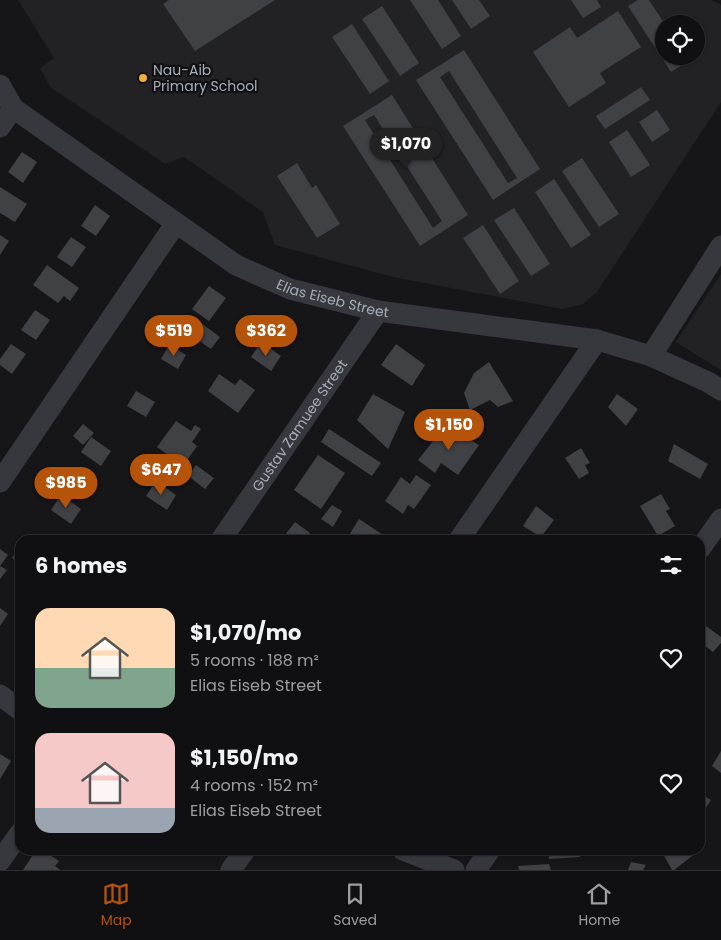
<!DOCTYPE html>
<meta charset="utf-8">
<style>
:root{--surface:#101012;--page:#19191b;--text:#f1f3f6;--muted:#9c9d9f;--line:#303032;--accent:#b45309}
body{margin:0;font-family:Poppins,sans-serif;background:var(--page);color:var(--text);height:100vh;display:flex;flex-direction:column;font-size:19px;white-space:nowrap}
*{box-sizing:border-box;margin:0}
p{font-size:16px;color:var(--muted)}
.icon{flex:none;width:28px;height:28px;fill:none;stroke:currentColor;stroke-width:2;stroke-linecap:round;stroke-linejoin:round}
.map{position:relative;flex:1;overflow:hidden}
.panel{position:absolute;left:15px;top:535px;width:690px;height:320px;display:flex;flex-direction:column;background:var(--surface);border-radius:15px;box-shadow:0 1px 4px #0004,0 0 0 1px var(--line)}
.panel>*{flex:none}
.tools{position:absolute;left:655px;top:15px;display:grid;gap:10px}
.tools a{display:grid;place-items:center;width:50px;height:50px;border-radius:50%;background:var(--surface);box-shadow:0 1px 4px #0004,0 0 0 1px var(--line);font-size:25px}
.price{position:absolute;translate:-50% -42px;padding:0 11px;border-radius:18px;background:var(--accent);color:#fff;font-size:16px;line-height:32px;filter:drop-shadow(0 1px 2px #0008)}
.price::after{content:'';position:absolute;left:50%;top:30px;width:15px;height:11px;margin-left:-8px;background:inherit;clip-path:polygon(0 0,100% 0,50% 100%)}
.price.on{background:#222;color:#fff}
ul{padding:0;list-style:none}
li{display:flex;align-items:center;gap:15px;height:125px;padding:0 20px}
li span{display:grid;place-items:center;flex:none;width:140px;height:100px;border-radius:15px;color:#555}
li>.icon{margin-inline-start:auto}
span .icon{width:60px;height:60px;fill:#fffc;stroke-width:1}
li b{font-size:21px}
h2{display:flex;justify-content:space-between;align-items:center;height:60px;padding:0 20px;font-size:21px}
.menu{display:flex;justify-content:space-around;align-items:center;height:70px;border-top:1px solid var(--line);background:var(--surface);font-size:14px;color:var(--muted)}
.menu a{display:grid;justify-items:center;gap:2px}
.menu .on{color:var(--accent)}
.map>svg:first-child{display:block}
.built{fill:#222225;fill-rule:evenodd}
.building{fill:#404145;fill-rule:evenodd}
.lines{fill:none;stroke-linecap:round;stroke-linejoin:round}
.minor{stroke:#37383d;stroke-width:21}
.poi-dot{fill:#f2b134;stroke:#111113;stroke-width:2}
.labels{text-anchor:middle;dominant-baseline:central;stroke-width:4.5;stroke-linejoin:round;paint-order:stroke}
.poi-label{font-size:14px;fill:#a8adb8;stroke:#111113;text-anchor:start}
.street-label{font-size:14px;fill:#a8adb8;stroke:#111113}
</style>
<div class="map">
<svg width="721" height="870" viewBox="0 0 721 870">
<rect width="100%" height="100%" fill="#161618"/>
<g class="built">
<path d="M18 0H712L721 5V102L597 292 583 304 562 309 393 277 275 245 263 212 184 157 165 164 51 88 40 68 54 58ZM664 24H696V56H664Z"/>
<path d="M721 274V370L676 342Z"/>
</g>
<g class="building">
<path d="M169 0H275L195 51 163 4Z"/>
<path d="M410 0H438L461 36 442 49Z"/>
<path d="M452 0H479L490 16 471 29Z"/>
<path d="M571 0H597L601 7 583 18Z"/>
<path d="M638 0H649L664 23V56H686L689 61 671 72 628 6Z"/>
<path d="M382 6 419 63 400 76 362 19Z"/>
<path d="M618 11 641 47 600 73 606 83 569 107 533 52 570 27 577 38Z"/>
<path d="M352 24 389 81 370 94 332 37Z"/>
<path d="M464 50 540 169 493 200 416 80ZM449 71 517 178 508 183 440 77Z"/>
<path d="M641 87 650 100 605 129 596 116Z"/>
<path d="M392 95 468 215 420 246 343 126ZM374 115 442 221 433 228 365 120Z"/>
<path d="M657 110 670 130 652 142 639 122Z"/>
<path d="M627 130 650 165 631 177 609 142Z"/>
<path d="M22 152 37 162 23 183 8 172Z"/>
<path d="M582 158 619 214 599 227 562 171Z"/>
<path d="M297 163 312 188 316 185 340 224 317 238 277 176Z"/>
<path d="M554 179 591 235 571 248 535 192Z"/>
<path d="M0 187 27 204 15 222 0 213Z"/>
<path d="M95 205 110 216 96 236 81 226Z"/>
<path d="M514 208 550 264 531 276 494 220Z"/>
<path d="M483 225 519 281 500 294 463 238Z"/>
<path d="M0 235 9 241 0 255Z"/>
<path d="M71 237 86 247 72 267 57 257Z"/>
<path d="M47 265 79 288 70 301 64 296 58 303 33 285Z"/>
<path d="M209 286 226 298 209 321 192 309Z"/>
<path d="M35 310 50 320 36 340 21 330Z"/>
<path d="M201 323 220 337 211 349 192 336Z"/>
<path d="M261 342 281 356 271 371 251 357Z"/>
<path d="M11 344 26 354 12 374 0 365V359Z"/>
<path d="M396 344 425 365 412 386 381 365Z"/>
<path d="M169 345 186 355 178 369 161 359Z"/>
<path d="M489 362 513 401 498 407 490 400 470 410 464 393 474 373Z"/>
<path d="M219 374 235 385 240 379 255 390 238 413 208 391Z"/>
<path d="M136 391 155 402 146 417 127 406Z"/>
<path d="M373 394 405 412 388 449 357 420Z"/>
<path d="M617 394 638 409 626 426 608 407Z"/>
<path d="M176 421 191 431 195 425 201 429 192 442 197 446 183 466 157 447Z"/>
<path d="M83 424 94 433 83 445 73 436Z"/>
<path d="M446 425 479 445 458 475 441 463 435 473 418 460Z"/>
<path d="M329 429 381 463 372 476 321 442Z"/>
<path d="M91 437 111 451 101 466 81 452Z"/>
<path d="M674 444 708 464 700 479 668 461Z"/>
<path d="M581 448 590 463 585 465 589 473 579 479 565 458Z"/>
<path d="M318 455 345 473 321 509 294 490Z"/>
<path d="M196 465 214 478 205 489 188 476Z"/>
<path d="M416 475 431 485 414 509 408 505 403 514 385 501 401 477 410 484Z"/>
<path d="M156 481 176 495 167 510 146 496Z"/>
<path d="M661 494 670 509 666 511 675 526 658 536 640 506Z"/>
<path d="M61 495 81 509 71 524 51 510Z"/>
<path d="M332 505 342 511 333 527 321 519Z"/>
<path d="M536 506 554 520 541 537 523 526Z"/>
<path d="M359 519 391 540H346Z"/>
<path d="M295 522 310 533 305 540H290L284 536Z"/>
<path d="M20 546V564L12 558Z"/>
<path d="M0 549 8 555 0 566 7 570 0 579Z"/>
<path d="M0 608 8 614 0 626Z"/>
<path d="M706 626 721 637V643L713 652 700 642V633Z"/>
<path d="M721 751V773L712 766Z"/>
<path d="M0 754 11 761 0 779Z"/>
<path d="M700 793 711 800 700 817Z"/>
<path d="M36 850H42L59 861 55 866 60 870H23Z"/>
<path d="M549 850H580V857L549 859Z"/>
<path d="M661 850H700L674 870H672Z"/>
<path d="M631 862 646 865 643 870H628Z"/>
<path d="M549 864 551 870H519L518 866Z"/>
</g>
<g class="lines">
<g class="minor">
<path id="s1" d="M0 85 13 108 236 265 290 289 378 311 597 340 651 356 708 382 721 390"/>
<path d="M0 127 13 108"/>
<path d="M651 356 721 246"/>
<path d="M0 482 176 223"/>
<path id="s2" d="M221 540 378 311"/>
<path d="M459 540 597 340"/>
<path d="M700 549 721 519"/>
<path d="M0 695 20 710"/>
<path d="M403 850 454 870"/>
<path d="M0 861 20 833"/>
<path d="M231 870 245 850"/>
<path d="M476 870 490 850"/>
</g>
</g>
<circle class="poi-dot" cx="143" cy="78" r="5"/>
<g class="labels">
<g class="poi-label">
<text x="153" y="70">Nau-Aib<tspan x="153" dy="16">Primary School</tspan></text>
</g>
<g class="street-label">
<text stroke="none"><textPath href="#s1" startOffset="402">Elias Eiseb Street</textPath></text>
<text stroke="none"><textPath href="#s2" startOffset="139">Gustav Zamuee Street</textPath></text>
</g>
</g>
</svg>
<div class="tools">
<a><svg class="icon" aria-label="locate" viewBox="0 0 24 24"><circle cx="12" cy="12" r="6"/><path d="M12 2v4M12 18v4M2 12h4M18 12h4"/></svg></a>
</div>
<b class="price on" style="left:406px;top:170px">$1,070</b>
<b class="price" style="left:174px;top:357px">$519</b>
<b class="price" style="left:266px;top:357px">$362</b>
<b class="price" style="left:449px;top:451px">$1,150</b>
<b class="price" style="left:161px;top:496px">$647</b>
<b class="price" style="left:66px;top:509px">$985</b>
<section class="panel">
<h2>6 homes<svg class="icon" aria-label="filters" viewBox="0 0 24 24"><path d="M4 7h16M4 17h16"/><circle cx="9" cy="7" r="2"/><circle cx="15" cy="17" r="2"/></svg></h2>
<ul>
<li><span style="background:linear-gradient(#ffd9b3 60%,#7fa58c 0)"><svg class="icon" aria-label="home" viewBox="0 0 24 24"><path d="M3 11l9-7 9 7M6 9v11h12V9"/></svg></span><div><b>$1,070/mo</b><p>5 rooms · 188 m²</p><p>Elias Eiseb Street</p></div><svg class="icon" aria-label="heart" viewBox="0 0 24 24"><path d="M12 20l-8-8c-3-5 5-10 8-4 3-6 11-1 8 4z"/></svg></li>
<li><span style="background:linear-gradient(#f6c9c9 75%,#9aa5b1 0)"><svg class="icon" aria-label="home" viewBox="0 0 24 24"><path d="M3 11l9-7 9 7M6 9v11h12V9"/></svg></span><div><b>$1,150/mo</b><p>4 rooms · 152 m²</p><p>Elias Eiseb Street</p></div><svg class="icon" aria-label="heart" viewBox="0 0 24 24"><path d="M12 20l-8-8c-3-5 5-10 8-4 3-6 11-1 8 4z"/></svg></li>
</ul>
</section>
</div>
<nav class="menu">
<a class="on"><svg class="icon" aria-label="map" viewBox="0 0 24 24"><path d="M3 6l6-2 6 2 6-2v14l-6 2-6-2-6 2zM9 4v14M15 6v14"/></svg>Map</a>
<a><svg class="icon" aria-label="saved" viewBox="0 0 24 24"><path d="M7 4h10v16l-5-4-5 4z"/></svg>Saved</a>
<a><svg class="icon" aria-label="home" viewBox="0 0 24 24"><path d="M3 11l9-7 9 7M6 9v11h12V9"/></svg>Home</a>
</nav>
